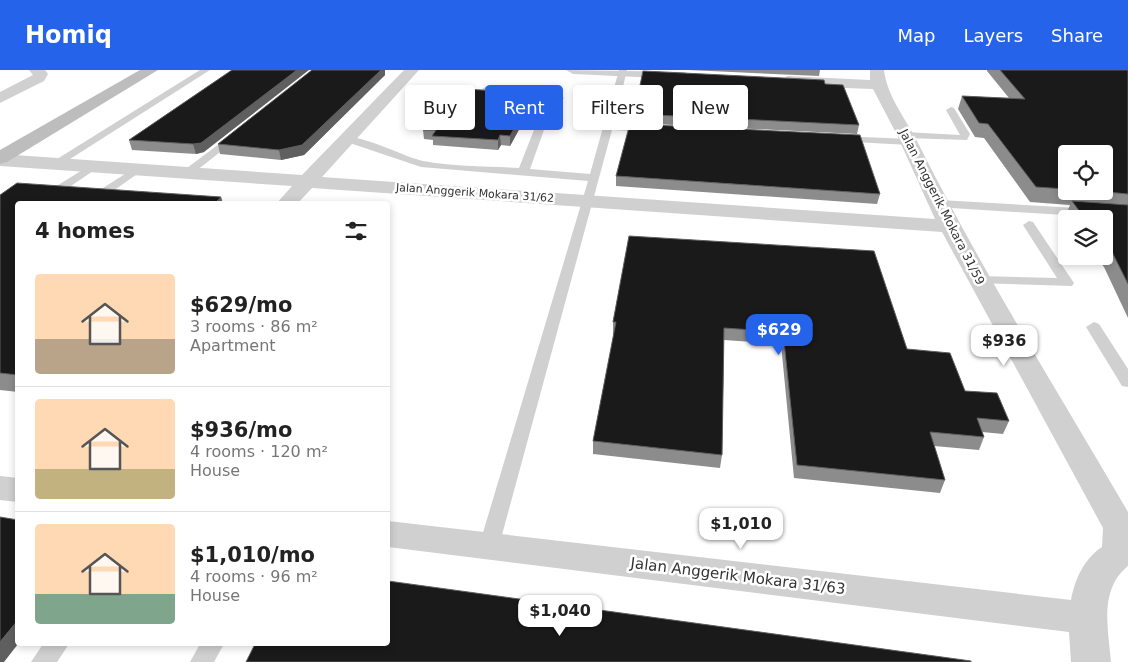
<!DOCTYPE html>
<meta charset="utf-8">
<style>
:root{--surface:#fff;--page:#f2f2f2;--text:#222;--muted:#767676;--line:#e0e0e0;--accent:#2563eb}
body{margin:0;font-family:"DejaVu Sans",sans-serif;background:var(--page);color:var(--text);height:100vh;display:flex;flex-direction:column;font-size:19px;white-space:nowrap}
*{box-sizing:border-box;margin:0}
p{font-size:16px;color:var(--muted)}
.icon{flex:none;width:28px;height:28px;fill:none;stroke:currentColor;stroke-width:2;stroke-linecap:round;stroke-linejoin:round}
.map{position:relative;flex:1;overflow:hidden}
.sheet{position:absolute;left:15px;top:131px;width:375px;height:445px;display:flex;flex-direction:column;background:var(--surface);border-radius:5px;box-shadow:0 2px 8px #0003}
.sheet>*{flex:none}
.guide{position:absolute;left:405px;top:15px;width:475px;height:45px;display:flex;gap:10px}
.fabs{position:absolute;left:1058px;top:75px;display:grid;gap:10px}
.fabs a{display:grid;place-items:center;width:55px;height:55px;border-radius:5px;background:var(--surface);box-shadow:0 2px 8px #0003;font-size:25px}
.price{position:absolute;translate:-50% -42px;padding:0 11px;border-radius:10px;background:#fff;color:#222;font-size:16px;line-height:32px;filter:drop-shadow(0 1px 2px #0008)}
.price::after{content:'';position:absolute;left:50%;top:30px;width:15px;height:11px;margin-left:-8px;background:inherit;clip-path:polygon(0 0,100% 0,50% 100%)}
.price.on{background:var(--accent);color:#fff}
ul{padding:0;list-style:none}
li{display:flex;align-items:center;gap:15px;height:125px;padding:0 20px}
li+li{border-top:1px solid var(--line)}
li span{display:grid;place-items:center;flex:none;width:140px;height:100px;border-radius:5px;color:#555}
li>.icon{margin-inline-start:auto}
span .icon{width:60px;height:60px;fill:#fffc;stroke-width:1}
li b{font-size:21px}
h2{display:flex;justify-content:space-between;align-items:center;height:60px;padding:0 20px;font-size:21px}
.tag{padding:0 18px;border-radius:5px;background:var(--surface);box-shadow:0 2px 8px #0003;font-size:18px;line-height:45px}
.tag.on{background:var(--accent);color:#fff}
header{display:flex;align-items:center;gap:30px;box-sizing:border-box;height:70px;padding:0 25px;background:var(--accent);color:#fff}
header strong{font-size:24px}
nav{display:flex;gap:28px;margin-inline-start:auto;font-size:18px}
.map>svg:first-child{display:block}
.lines{fill:none;stroke-linecap:round;stroke-linejoin:round}
.lane{fill:#d0d0d0;fill-rule:evenodd}
.street{fill:#d0d0d0;fill-rule:evenodd}
.secondary{fill:#bdbdbd;fill-rule:evenodd}
.wall{fill:#8c8c8c;fill-rule:evenodd}
.shaded-wall{fill:#5f5f5f}
.building{fill:#1a1a1a;stroke:#5f5f5f}
.labels{text-anchor:middle;dominant-baseline:central;stroke-width:5;stroke-linejoin:round;paint-order:stroke}
.far-street-label{font-size:11px;fill:#333;stroke:#fff}
.street-label{font-size:12px;fill:#333;stroke:#fff}
.near-street-label{font-size:15px;fill:#333;stroke:#fff}
</style>
<header>
<strong>Homiq</strong>
<nav><a>Map</a><a>Layers</a><a>Share</a></nav>
</header>
<div class="map">
<svg width="1128" height="592" viewBox="0 0 1128 592">
<rect width="100%" height="100%" fill="#fff"/>
<g class="lines">
<g class="lane">
<path d="M200 0H210L59 96H51L49 94Z"/>
<path d="M619 0H627L614 54 651 56 656 59 651 62 612 60 499 476 496 482 489 484 482 482 479 476 588 111 421 97 341 70 342 68C361 63 403 87 423 91 454 97 488 96 519 98L534 60 554 28 487 22 482 19 487 16 555 21 564 28 544 60 530 99 590 104Z"/>
<path d="M951 37 954 38 970 64 967 70 906 68 901 65 906 62 960 65 946 40Z"/>
<path d="M235 62 240 65 239 67 191 105H183V101Z"/>
<path d="M840 66 909 69 914 72 909 75 836 71V67Z"/>
<path d="M92 94 96 95V99L62 122 17 127 0 133V125L15 120 55 117Z"/>
<path d="M136 97 140 98V102L113 121 123 134H110L101 125 103 118Z"/>
<path d="M940 130 1128 141V149L936 137 934 134Z"/>
<path d="M1029 151 1033 152 1074 213 1072 216 973 213 971 210 973 207 978 206 1057 208 1023 155Z"/>
<path d="M1094 252 1099 254 1128 299V317L1122 316 1086 257Z"/>
<path d="M43 574H69L57 592H31Z"/>
<path d="M200 574H224L214 592H190Z"/>
</g>
<g class="street">
<path d="M29 0H45L48 4 44 11 0 33V22L33 5Z"/>
<path d="M404 0H419L322 107 935 149 897 65 873 19 788 16 780 11 788 6 870 10V0H884C887 27 907 50 919 75 982 201 1057 320 1128 442V496C1099 519 1108 559 1111 592H1071L1069 562 388 477V451L1071 530C1075 509 1084 489 1102 477L1103 458 942 162 312 118 297 134H276L292 116 0 96V84L302 105Z"/>
<path d="M566 0 685 2 687 5 680 9 573 4Z"/>
<path d="M0 406 18 408V432L0 430Z"/>
</g>
<path class="secondary" d="M140 0H158L7 92 0 94V80Z"/>
</g>
<g class="wall">
<path d="M232 0 204 82 196 84 132 80 129 70Z"/>
<path d="M312 0H385V5L304 85 281 90 220 84 218 74Z"/>
<path d="M688 0H820L819 6Z"/>
<path d="M987 0H1128V248L1104 197 1095 186H1104V149H1067L1065 147 1070 135 1030 132 984 68 975 67 958 39 962 26 1009 28 987 1ZM1066 84 1104 121H1066Z"/>
<path d="M825 14 859 55 857 64 634 53V44Z"/>
<path d="M534 32 510 76 501 75 498 80 433 75V70L424 69 423 60Z"/>
<path d="M616 106 880 124 877 134 616 116Z"/>
<path d="M0 125 221 127 223 134H18V322L0 320Z"/>
<path d="M629 166 907 279 965 321 1009 351 1003 364 982 362 984 367 979 380 934 376 945 410 940 423 794 408 781 274 724 270 722 385 720 398 593 384V371L614 264H613V252Z"/>
</g>
<g class="shaded-wall">
<path d="M297 0H309L204 82 196 84 193 74Z"/>
<path d="M381 0H385V5L304 85 281 90 279 80Z"/>
<path d="M534 23V32L510 76V66Z"/>
<path d="M500 65 501 75 498 80V70Z"/>
<path d="M221 127 223 134H214Z"/>
<path d="M18 550V574L4 592H0V572Z"/>
</g>
<g class="building">
<path d="M232 0H297L201 73 193 74 129 70Z"/>
<path d="M312 0H381L302 75 279 80 218 74Z"/>
<path d="M1000 0H1128V124L1096 121H1104V84H1066V119L1036 117 988 54 979 53 962 26 1025 29Z"/>
<path d="M643 1 824 10 825 14 843 15 859 55 634 44Z"/>
<path d="M464 19 534 23 510 66 500 65 498 70 432 66 436 60H423L451 22 462 23Z"/>
<path d="M632 54 860 65 880 124 616 106 629 57 631 58Z"/>
<path d="M17 113 221 127 214 134H18V305L0 303V125Z"/>
<path d="M1072 131 1128 135V214L1111 180 1104 171V149H1085Z"/>
<path d="M629 166 874 181 907 279 950 283 965 321 997 323 1009 351 977 348 984 367 930 362 945 410 797 395 783 262 724 258 722 385 593 371 616 252H613Z"/>
<path d="M0 447 18 450V550L0 572Z"/>
<path d="M388 511 971 591V592H246L255 574H388Z"/>
</g>
<g class="labels">
<g class="far-street-label">
<text transform="translate(475 123) rotate(4)">Jalan Anggerik Mokara 31/62</text>
</g>
<g class="street-label">
<text transform="translate(942 137) rotate(63)">Jalan Anggerik Mokara 31/59</text>
</g>
<g class="near-street-label">
<text transform="translate(738 506) rotate(7)">Jalan Anggerik Mokara 31/63</text>
</g>
</g>
</svg>
<div class="fabs">
<a><svg class="icon" aria-label="locate" viewBox="0 0 24 24"><circle cx="12" cy="12" r="6"/><path d="M12 2v4M12 18v4M2 12h4M18 12h4"/></svg></a>
<a><svg class="icon" aria-label="layers" viewBox="0 0 24 24"><path d="M12 4l9 5-9 5-9-5zM3 14l9 5 9-5"/></svg></a>
</div>
<b class="price on" style="left:779px;top:286px">$629</b>
<b class="price" style="left:1004px;top:297px">$936</b>
<b class="price" style="left:741px;top:480px">$1,010</b>
<b class="price" style="left:560px;top:567px">$1,040</b>
<div class="guide">
<a class="tag">Buy</a>
<a class="tag on">Rent</a>
<a class="tag">Filters</a>
<a class="tag">New</a>
</div>
<section class="sheet">
<h2>4 homes<svg class="icon" aria-label="filters" viewBox="0 0 24 24"><path d="M4 7h16M4 17h16"/><circle cx="9" cy="7" r="2"/><circle cx="15" cy="17" r="2"/></svg></h2>
<ul>
<li><span style="background:linear-gradient(#ffd9b3 65%,#b9a48a 0)"><svg class="icon" aria-label="home" viewBox="0 0 24 24"><path d="M3 11l9-7 9 7M6 9v11h12V9"/></svg></span><div><b>$629/mo</b><p>3 rooms · 86 m²</p><p>Apartment</p></div></li>
<li><span style="background:linear-gradient(#ffd9b3 70%,#c2b280 0)"><svg class="icon" aria-label="home" viewBox="0 0 24 24"><path d="M3 11l9-7 9 7M6 9v11h12V9"/></svg></span><div><b>$936/mo</b><p>4 rooms · 120 m²</p><p>House</p></div></li>
<li><span style="background:linear-gradient(#ffd9b3 70%,#7fa58c 0)"><svg class="icon" aria-label="home" viewBox="0 0 24 24"><path d="M3 11l9-7 9 7M6 9v11h12V9"/></svg></span><div><b>$1,010/mo</b><p>4 rooms · 96 m²</p><p>House</p></div></li>
</ul>
</section>
</div>
